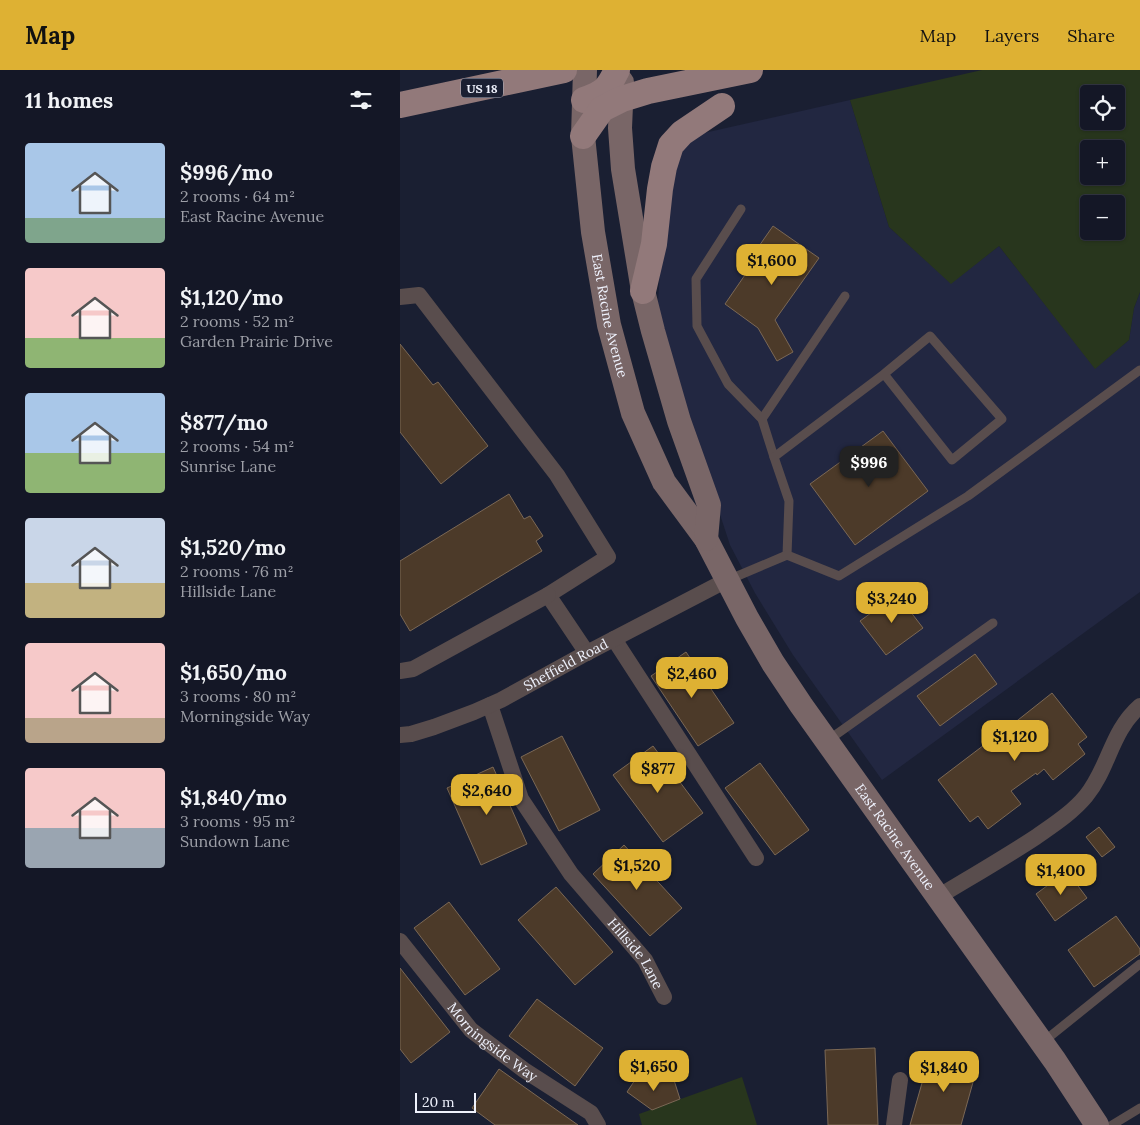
<!DOCTYPE html>
<meta charset="utf-8">
<style>
:root{--surface:#141726;--page:#212432;--text:#f1f3f6;--muted:#9d9fa7;--line:#333643;--accent:#deb133}
body{margin:0;font-family:Lora,serif;background:var(--page);color:var(--text);height:100vh;display:flex;flex-direction:column;font-size:19px;white-space:nowrap}
*{box-sizing:border-box;margin:0}
p{font-size:16px;color:var(--muted)}
.icon{flex:none;width:28px;height:28px;fill:none;stroke:currentColor;stroke-width:2;stroke-linecap:round;stroke-linejoin:round}
.map{position:relative;flex:1;overflow:hidden}
.details{display:flex;flex-direction:column;background:var(--surface);width:400px}
.details>*{flex:none}
.fabs{position:absolute;left:680px;top:15px;display:grid;gap:10px}
.fabs a{display:grid;place-items:center;width:45px;height:45px;border-radius:5px;background:var(--surface);box-shadow:0 1px 4px #0004,0 0 0 1px var(--line);font-size:25px}
.scale{position:absolute;left:15px;bottom:12px;width:61px;box-sizing:border-box;padding-left:5px;border:2px solid #eff2fd;border-top:0;font-size:14px;line-height:18px;white-space:nowrap;color:#eff2fd;-webkit-text-stroke:4px #1a1f32;paint-order:stroke}
.price{position:absolute;translate:-50% -42px;padding:0 11px;border-radius:10px;background:var(--accent);color:#111;font-size:16px;line-height:32px;filter:drop-shadow(0 1px 2px #0008)}
.price::after{content:'';position:absolute;left:50%;top:30px;width:15px;height:11px;margin-left:-8px;background:inherit;clip-path:polygon(0 0,100% 0,50% 100%)}
.price.on{background:#222;color:#fff}
ul{padding:0;list-style:none}
li{display:flex;align-items:center;gap:15px;height:125px;padding:0 25px}
li span{display:grid;place-items:center;flex:none;width:140px;height:100px;border-radius:5px;color:#555}
li>.icon{margin-inline-start:auto}
span .icon{width:60px;height:60px;fill:#fffc;stroke-width:1}
li b{font-size:21px}
h2{display:flex;justify-content:space-between;align-items:center;height:60px;padding:0 25px;font-size:21px}
header{display:flex;align-items:center;gap:30px;box-sizing:border-box;height:70px;padding:0 25px;background:var(--accent);color:#111}
header strong{font-size:24px}
nav{display:flex;gap:28px;margin-inline-start:auto;font-size:18px}
main{display:flex;flex:1;min-height:0}
.map>svg:first-child{display:block}
.built{fill:#222741}
.green{fill:#28361d;fill-rule:evenodd}
.building{fill:#4c3a29;stroke:#7b6855}
.lines{fill:none;stroke-linecap:round;stroke-linejoin:round}
.service{stroke:#594d4d;stroke-width:9}
.minor{stroke:#594d4d;stroke-width:16}
.secondary{stroke:#796667;stroke-width:24}
.primary{stroke:#92797a;stroke-width:26}
.labels{text-anchor:middle;dominant-baseline:central;stroke-width:4.5;stroke-linejoin:round;paint-order:stroke}
.shield{fill:#1a1f32;stroke:#afb3c0;stroke-width:1}
.shield-label{font-size:12px;font-weight:bold;fill:#eff2fd}
.street-label{font-size:14px;fill:#eff2fd;stroke:#1a1f32}
</style>
<header>
<strong>Map</strong>
<nav><a>Map</a><a>Layers</a><a>Share</a></nav>
</header>
<main>
<section class="details">
<h2>11 homes<svg class="icon" aria-label="filters" viewBox="0 0 24 24"><path d="M4 7h16M4 17h16"/><circle cx="9" cy="7" r="2"/><circle cx="15" cy="17" r="2"/></svg></h2>
<ul>
<li><span style="background:linear-gradient(#a9c7e8 75%,#7fa58c 0)"><svg class="icon" aria-label="home" viewBox="0 0 24 24"><path d="M3 11l9-7 9 7M6 9v11h12V9"/></svg></span><div><b>$996/mo</b><p>2 rooms · 64 m²</p><p>East Racine Avenue</p></div></li>
<li><span style="background:linear-gradient(#f6c9c9 70%,#8fb573 0)"><svg class="icon" aria-label="home" viewBox="0 0 24 24"><path d="M3 11l9-7 9 7M6 9v11h12V9"/></svg></span><div><b>$1,120/mo</b><p>2 rooms · 52 m²</p><p>Garden Prairie Drive</p></div></li>
<li><span style="background:linear-gradient(#a9c7e8 60%,#8fb573 0)"><svg class="icon" aria-label="home" viewBox="0 0 24 24"><path d="M3 11l9-7 9 7M6 9v11h12V9"/></svg></span><div><b>$877/mo</b><p>2 rooms · 54 m²</p><p>Sunrise Lane</p></div></li>
<li><span style="background:linear-gradient(#c9d6e8 65%,#c2b280 0)"><svg class="icon" aria-label="home" viewBox="0 0 24 24"><path d="M3 11l9-7 9 7M6 9v11h12V9"/></svg></span><div><b>$1,520/mo</b><p>2 rooms · 76 m²</p><p>Hillside Lane</p></div></li>
<li><span style="background:linear-gradient(#f6c9c9 75%,#b9a48a 0)"><svg class="icon" aria-label="home" viewBox="0 0 24 24"><path d="M3 11l9-7 9 7M6 9v11h12V9"/></svg></span><div><b>$1,650/mo</b><p>3 rooms · 80 m²</p><p>Morningside Way</p></div></li>
<li><span style="background:linear-gradient(#f6c9c9 60%,#9aa5b1 0)"><svg class="icon" aria-label="home" viewBox="0 0 24 24"><path d="M3 11l9-7 9 7M6 9v11h12V9"/></svg></span><div><b>$1,840/mo</b><p>3 rooms · 95 m²</p><p>Sundown Lane</p></div></li>
</ul>
</section>
<div class="map">
<svg width="740" height="1055" viewBox="0 0 740 1055">
<rect width="100%" height="100%" fill="#1a1f32"/>
<path class="built" d="M450 30 489 157 551 213 599 176 695 298 729 270 734 238 740 222V522L482 710 393 585 355 523 330 475 310 414 266 268 258 233 260 199 279 80 304 63Z"/>
<g class="green">
<path d="M582 0H740V222L734 238 729 270 695 299 599 176 551 214 489 157 450 30ZM689 24H716V51H689ZM689 79H716V106H689ZM689 134H716V161H689Z"/>
<path d="M342 1007 357 1055H242L239 1044Z"/>
</g>
<g class="building">
<path d="M373 156 419 188 375 250 393 282 377 291 358 258 325 234 347 202 343 199Z"/>
<path d="M0 274 33 315 38 312 88 376 41 414 0 362Z"/>
<path d="M483 361 528 421 455 475 410 414Z"/>
<path d="M109 424 124 449 130 446 143 466 136 471 142 481 10 561 0 544V491Z"/>
<path d="M497 524 523 558 486 585 460 551Z"/>
<path d="M286 582 334 653 298 676 251 606Z"/>
<path d="M575 584 597 614 540 656 517 626Z"/>
<path d="M652 623 687 667 678 674 685 684 653 710 644 699 637 705 636 703 611 721 621 734 588 759 578 746 570 752 538 710 588 672 589 673Z"/>
<path d="M162 666 200 740 159 761 121 687Z"/>
<path d="M253 676 303 743 263 772 213 705Z"/>
<path d="M360 693 409 760 375 785 325 718Z"/>
<path d="M93 697 127 774 81 795 47 718Z"/>
<path d="M699 757 715 777 702 787 686 767Z"/>
<path d="M224 775 282 838 250 866 193 804Z"/>
<path d="M667 801 687 828 655 851 636 824Z"/>
<path d="M156 817 213 882 175 915 118 850Z"/>
<path d="M49 832 100 899 65 925 14 858Z"/>
<path d="M716 846 740 879V884L694 917 668 880Z"/>
<path d="M0 898 50 962 11 993 0 979Z"/>
<path d="M137 929 203 978 175 1016 109 966Z"/>
<path d="M475 978 478 1055H428L425 980Z"/>
<path d="M530 985 577 998 561 1055H510Z"/>
<path d="M99 999 151 1036 178 1055H95L72 1038Z"/>
<path d="M239 1004 253 1015 273 1007 280 1029 252 1040 227 1022Z"/>
</g>
<g class="lines">
<g class="service">
<path d="M341 139 296 209 297 256 328 314 362 349"/>
<path d="M374 387 362 349 445 226"/>
<path d="M387 485 389 431 374 387 484 304 552 390 602 349 530 266 484 304"/>
<path d="M328 510 387 485 439 506 568 426 740 300"/>
<path d="M427 671 593 553"/>
<path d="M643 972 740 894"/>
<path d="M712 1055 740 1038"/>
</g>
<g class="minor">
<path d="M0 227 19 225 157 405 208 487 148 525 187 583"/>
<path d="M214 569 356 788"/>
<path d="M0 601 13 599 148 525"/>
<path id="s1" d="M90 635 121 729 171 804 245 890 264 927"/>
<path id="s2" d="M0 665 11 664 34 657 74 642 101 630 181 586 327 510"/>
<path d="M538 827C571 807 604 788 636 767 653 755 672 743 686 726 709 698 711 661 740 636"/>
<path id="s3" d="M0 871 71 960 124 1000 191 1043 198 1055"/>
<path d="M494 1055 500 1010"/>
</g>
<g class="secondary">
<path id="s4" d="M185 0 183 66 193 162 209 255 233 343 264 412 306 469 347 548 373 593 401 635 655 991 697 1055"/>
<path d="M222 12 220 58 223 99 243 221 253 261 279 351 309 435 306 469"/>
</g>
<g class="primary">
<path d="M184 30C205 22 207 20 217 0"/>
<path d="M0 35 164 0"/>
<path d="M183 66 202 39 222 29 248 21 350 0"/>
<path d="M243 221 254 174 260 119 264 97 271 75 282 63 322 36"/>
</g>
</g>
<g class="labels">
<rect class="shield" x="61" y="8.5" width="42" height="19" rx="4"/>
<g class="shield-label">
<text x="82" y="18">US 18</text>
</g>
<g class="street-label">
<text stroke="none"><textPath href="#s4" startOffset="248">East Racine Avenue</textPath></text>
<text stroke="none"><textPath href="#s2" startOffset="181">Sheffield Road</textPath></text>
<text stroke="none"><textPath href="#s4" startOffset="848">East Racine Avenue</textPath></text>
<text stroke="none"><textPath href="#s1" startOffset="292">Hillside Lane</textPath></text>
<text stroke="none"><textPath href="#s3" startOffset="138">Morningside Way</textPath></text>
</g>
</g>
</svg>
<div class="fabs">
<a><svg class="icon" aria-label="locate" viewBox="0 0 24 24"><circle cx="12" cy="12" r="6"/><path d="M12 2v4M12 18v4M2 12h4M18 12h4"/></svg></a>
<a>+</a>
<a>−</a>
</div>
<div class="scale">20 m</div>
<b class="price" style="left:372px;top:216px">$1,600</b>
<b class="price on" style="left:469px;top:418px">$996</b>
<b class="price" style="left:492px;top:554px">$3,240</b>
<b class="price" style="left:292px;top:629px">$2,460</b>
<b class="price" style="left:615px;top:692px">$1,120</b>
<b class="price" style="left:258px;top:724px">$877</b>
<b class="price" style="left:87px;top:746px">$2,640</b>
<b class="price" style="left:237px;top:821px">$1,520</b>
<b class="price" style="left:661px;top:826px">$1,400</b>
<b class="price" style="left:254px;top:1022px">$1,650</b>
<b class="price" style="left:544px;top:1023px">$1,840</b>
</div>
</main>
